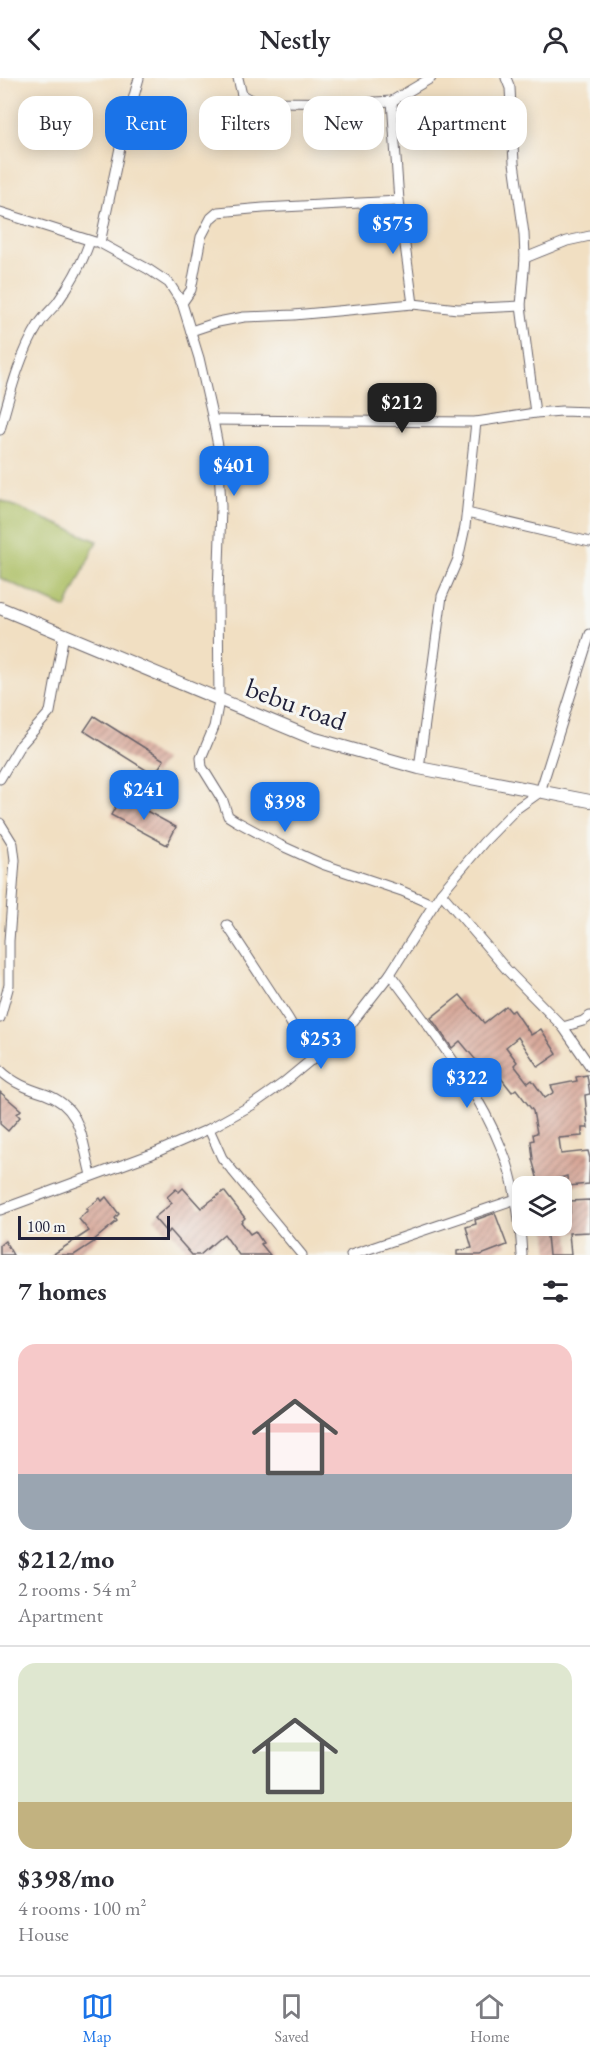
<!DOCTYPE html>
<meta charset="utf-8">
<style>
:root{--surface:#fff;--page:#f7f7f7;--text:#2b2b33;--muted:#7c7c81;--line:#e1e1e2;--accent:#1a73e8}
body{margin:0;font-family:"EB Garamond",serif;background:var(--page);color:var(--text);height:100vh;display:flex;flex-direction:column;font-size:22px;white-space:nowrap}
*{box-sizing:border-box;margin:0}
p{font-size:20px;color:var(--muted)}
.icon{flex:none;width:33px;height:33px;fill:none;stroke:currentColor;stroke-width:2;stroke-linecap:round;stroke-linejoin:round}
.map{position:relative;height:1177px;overflow:hidden}
.drawer{display:flex;flex-direction:column;background:var(--surface);flex:1}
.drawer>*{flex:none}
.banner{position:absolute;left:18px;top:18px;width:555px;height:54px;display:flex;gap:12px}
.fabs{position:absolute;left:512px;top:1098px;display:grid;gap:12px}
.fabs a{display:grid;place-items:center;width:60px;height:60px;border-radius:12px;background:var(--surface);box-shadow:0 3px 15px #0003;font-size:30px}
.scale{position:absolute;left:18px;bottom:15px;width:152px;box-sizing:border-box;padding-left:6px;border:3px solid #22223b;border-top:0;font-size:16px;line-height:21px;white-space:nowrap;color:#22223b;-webkit-text-stroke:4px #f6f6f2;paint-order:stroke}
.price{position:absolute;translate:-50% -51px;padding:0 14px;border-radius:12px;background:var(--accent);color:#fff;font-size:20px;line-height:39px;filter:drop-shadow(0 2px 3px #0008)}
.price::after{content:'';position:absolute;left:50%;top:36px;width:18px;height:14px;margin-left:-9px;background:inherit;clip-path:polygon(0 0,100% 0,50% 100%)}
.price.selected{background:#222;color:#fff}
ul{padding:0;list-style:none}
li{display:grid;align-content:center;gap:12px;height:318px;padding:0 18px}
li+li{border-top:2px solid var(--line)}
li span{display:grid;place-items:center;height:186px;border-radius:18px;color:#555}
li>.icon{margin-inline-start:auto}
span .icon{width:108px;height:108px;fill:#fffc;stroke-width:1}
li b{font-size:26px}
h2{display:flex;justify-content:space-between;align-items:center;height:72px;padding:0 18px;font-size:26px}
.tag{padding:0 21px;border-radius:18px;background:var(--surface);box-shadow:0 3px 15px #0003;font-size:21px;line-height:54px}
.tag.selected{background:var(--accent);color:#fff}
header{display:flex;justify-content:space-between;align-items:center;height:78px;padding:0 18px;background:var(--surface);font-size:27px;font-weight:600}
.menu{display:flex;justify-content:space-around;align-items:center;height:84px;border-top:2px solid var(--line);background:var(--surface);font-size:16px;color:var(--muted)}
.menu a{display:grid;justify-items:center;gap:3px}
.menu .selected{color:var(--accent)}
.map>svg:first-child{display:block}
.garden{fill:#abbe62;stroke:#66704e;stroke-width:1.5}
.building{fill:url(#building-hatch)}
.lines{fill:none;stroke-linecap:round;stroke-linejoin:round}
.minor-casing{stroke:#6a646a;stroke-width:11}
.tertiary-casing{stroke:#6a646a;stroke-width:14}
.minor{stroke:#fff;stroke-width:9}
.tertiary{stroke:#fff;stroke-width:12}
.labels{text-anchor:middle;dominant-baseline:central;stroke-width:6;stroke-linejoin:round;paint-order:stroke}
.street-label{font-size:27px;fill:#22223b;stroke:#f6f6f2}
</style>
<header><svg class="icon" aria-label="back" viewBox="0 0 24 24"><path d="M15 5l-7 7 7 7"/></svg>Nestly<svg class="icon" aria-label="person" viewBox="0 0 24 24"><circle cx="12" cy="8" r="4"/><path d="M4 21q1-7 8-7t8 7"/></svg></header>
<div class="map">
<svg width="590" height="1177" viewBox="0 0 590 1177">
<defs>
<pattern id="building-hatch" width="6" height="6" patternUnits="userSpaceOnUse" patternTransform="scale(1.5)"><rect width="6" height="6" fill="#d7a697"/><path d="M-1 1l2-2M0 6l6-6M5 7l2-2" fill="none" stroke="#ae877c"/></pattern>
</defs>
<rect width="100%" height="100%" fill="#f6f6f2"/>
<filter id="ink" filterUnits="userSpaceOnUse"><feTurbulence type="fractalNoise" baseFrequency=".0167" numOctaves="2"/><feDisplacementMap in="SourceGraphic" scale="12" xChannelSelector="R" yChannelSelector="G"/><feConvolveMatrix kernelMatrix="1 2 1 2 8 2 1 2 1" color-interpolation-filters="sRGB"/></filter>
<filter id="wash" filterUnits="userSpaceOnUse"><feTurbulence type="fractalNoise" baseFrequency=".008" numOctaves="4" result="noise"/><feDisplacementMap in="SourceGraphic" scale="24" xChannelSelector="R" yChannelSelector="G"/><feGaussianBlur stdDeviation="1.35" result="paint"/><feColorMatrix in="noise" values="0 0 0 0 0 0 0 0 0 0 0 0 0 0 0 0 0 1.4 0 .05"/><feComposite in="paint" operator="in"/></filter>
<g filter="url(#wash)">
<rect width="100%" height="100%" fill="#f1dfc2"/>
<path class="garden" d="M0 422 97 463 66 530 0 500Z"/>
<g id="blocks">
<g class="building">
<path d="M94 638 164 682 154 697 84 653Z"/>
<path d="M121 719 176 749 167 767 111 737Z"/>
<path d="M460 917 484 945 506 928 511 934 514 932 531 957 541 951 557 976 538 989 518 959 506 969 517 984 514 987 528 1005 532 1002 545 1020 554 1014 551 1008 577 1003 576 999 587 997 590 1016 585 1017 588 1050H582V1058L559 1060 561 1076 588 1073 590 1080 589 1106 568 1108 567 1098 539 1106 532 1081H533L531 1063 534 1062 533 1056 537 1055 533 1033 516 1011 512 1014 501 1000 495 1005 460 963 452 970 431 940Z"/>
<path d="M0 1014 21 1032 17 1036 20 1039 8 1053 0 1046Z"/>
<path d="M183 1110 201 1130 224 1113 245 1140 241 1144 250 1156 255 1153 263 1165 261 1166 270 1177H239L224 1156 200 1177H192L170 1152 167 1155 154 1140 172 1125 167 1119 176 1111 179 1114Z"/>
<path d="M106 1119 119 1136 115 1140 117 1143 93 1163 94 1164 74 1177H52L89 1153 79 1141 88 1132 86 1131 100 1120 102 1123Z"/>
<path d="M590 1122V1154L569 1155 571 1177H549L546 1148H561V1136L570 1135V1123Z"/>
<path d="M495 1135 507 1167 481 1177H457V1173L472 1170 466 1149 476 1146 475 1142Z"/>
<path d="M5 1163 13 1177H0V1167Z"/>
</g>
</g>
</g>
<g filter="url(#ink)">
<use href="#blocks" fill-opacity="0" stroke="#6a646a" stroke-width="1.5"/>
<g class="lines">
<defs>
<g id="minor">
<path d="M139 0 121 65 100 165 148 191 169 205 182 225 199 280 213 342 218 368 221 429 218 516 219 623 214 649 201 680 202 689 223 723 228 738 236 743 280 767 322 786 402 813 434 827"/>
<path d="M238 0 242 17 253 23 278 24 358 25 392 23 431 0"/>
<path d="M506 0 510 10 514 85 524 156 525 180 521 228 535 335"/>
<path d="M392 23 399 123 413 226"/>
<path d="M0 134 95 164"/>
<path d="M525 180 567 163 590 158"/>
<path d="M182 225 191 212 201 159 211 140 218 134 263 130 399 123"/>
<path d="M191 253 218 244 244 239 294 237 413 226 458 231 521 228"/>
<path d="M213 342 476 344 535 335 562 333 590 334"/>
<path d="M0 352C10 316 19 278 39 246 44 238 51 232 57 225 71 205 82 186 90 163"/>
<path d="M467 435 590 464"/>
<path d="M419 690 442 518 458 481 465 449 476 344"/>
<path d="M0 701 19 669 50 634 64 556"/>
<path d="M0 745 13 766 15 782 9 863V907L0 940"/>
<path d="M441 815 507 892 563 949 590 988"/>
<path d="M227 847 288 940 313 982"/>
<path d="M390 896C431 952 477 1008 503 1074 516 1106 520 1142 522 1177"/>
<path d="M563 949 583 943 590 938"/>
<path d="M0 992C13 1005 29 1011 45 1016 83 1029 82 1064 91 1097"/>
<path d="M209 1051 222 1080 302 1177"/>
<path d="M0 1132 152 1076 209 1051 252 1027 282 1006 334 963 351 946 390 896 441 815 484 764 516 731 540 714 590 556"/>
<path d="M351 1177 516 1121"/>
</g>
<path id="tertiary" d="M0 530 312 660 419 690 590 723"/>
</defs>
<use href="#minor" class="minor-casing"/>
<use href="#tertiary" class="tertiary-casing"/>
<use href="#minor" class="minor"/>
<use href="#tertiary" class="tertiary"/>
</g>
</g>
<g class="labels">
<g class="street-label">
<text transform="translate(296 626) rotate(20)">bebu road</text>
</g>
</g>
</svg>
<div class="fabs">
<a><svg class="icon" aria-label="layers" viewBox="0 0 24 24"><path d="M12 4l9 5-9 5-9-5zM3 14l9 5 9-5"/></svg></a>
</div>
<div class="scale">100 m</div>
<b class="price" style="left:393px;top:177px">$575</b>
<b class="price selected" style="left:402px;top:356px">$212</b>
<b class="price" style="left:234px;top:419px">$401</b>
<b class="price" style="left:144px;top:743px">$241</b>
<b class="price" style="left:285px;top:755px">$398</b>
<b class="price" style="left:321px;top:992px">$253</b>
<b class="price" style="left:467px;top:1031px">$322</b>
<div class="banner">
<a class="tag">Buy</a>
<a class="tag selected">Rent</a>
<a class="tag">Filters</a>
<a class="tag">New</a>
<a class="tag">Apartment</a>
</div>
</div>
<section class="drawer">
<h2>7 homes<svg class="icon" aria-label="filters" viewBox="0 0 24 24"><path d="M4 7h16M4 17h16"/><circle cx="9" cy="7" r="2"/><circle cx="15" cy="17" r="2"/></svg></h2>
<ul>
<li><span style="background:linear-gradient(#f6c9c9 70%,#9aa5b1 0)"><svg class="icon" aria-label="home" viewBox="0 0 24 24"><path d="M3 11l9-7 9 7M6 9v11h12V9"/></svg></span><div><b>$212/mo</b><p>2 rooms · 54 m²</p><p>Apartment</p></div></li>
<li><span style="background:linear-gradient(#dfe7d0 75%,#c2b280 0)"><svg class="icon" aria-label="home" viewBox="0 0 24 24"><path d="M3 11l9-7 9 7M6 9v11h12V9"/></svg></span><div><b>$398/mo</b><p>4 rooms · 100 m²</p><p>House</p></div></li>
</ul>
</section>
<nav class="menu">
<a class="selected"><svg class="icon" aria-label="map" viewBox="0 0 24 24"><path d="M3 6l6-2 6 2 6-2v14l-6 2-6-2-6 2zM9 4v14M15 6v14"/></svg>Map</a>
<a><svg class="icon" aria-label="saved" viewBox="0 0 24 24"><path d="M7 4h10v16l-5-4-5 4z"/></svg>Saved</a>
<a><svg class="icon" aria-label="home" viewBox="0 0 24 24"><path d="M3 11l9-7 9 7M6 9v11h12V9"/></svg>Home</a>
</nav>
